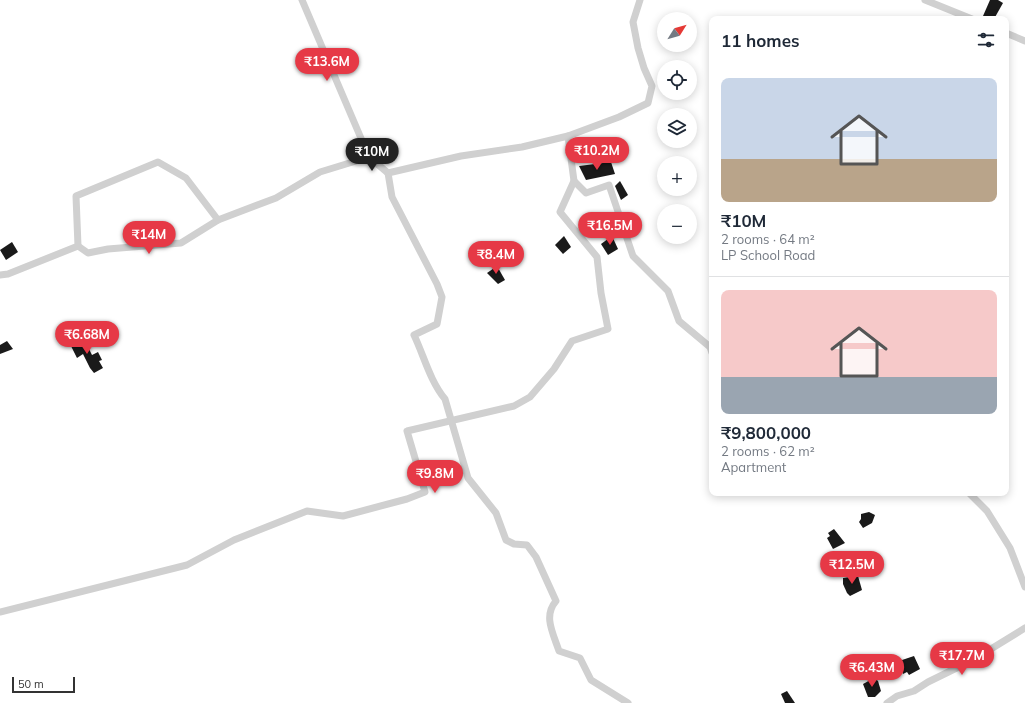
<!DOCTYPE html>
<meta charset="utf-8">
<style>
:root{--surface:#fff;--page:#f6f6f7;--text:#1f2937;--muted:#747a83;--line:#e0e1e3;--accent:#e63946}
body{margin:0;font-family:Mulish,sans-serif;background:var(--page);color:var(--text);height:100vh;display:flex;flex-direction:column;font-size:15px;white-space:nowrap}
*{box-sizing:border-box;margin:0}
p{font-size:13px;color:var(--muted)}
.icon{flex:none;width:22px;height:22px;fill:none;stroke:currentColor;stroke-width:2;stroke-linecap:round;stroke-linejoin:round}
.map{position:relative;flex:1;overflow:hidden}
.details{position:absolute;left:709px;top:16px;width:300px;height:480px;display:flex;flex-direction:column;background:var(--surface);border-radius:8px;box-shadow:0 2px 10px #0003}
.details>*{flex:none}
.needle{width:26px;rotate:53deg}
.tools{position:absolute;left:657px;top:12px;display:grid;gap:8px}
.tools a{display:grid;place-items:center;width:40px;height:40px;border-radius:50%;background:var(--surface);box-shadow:0 2px 10px #0003;font-size:20px}
.scale{position:absolute;left:12px;bottom:10px;width:63px;box-sizing:border-box;padding-left:4px;border:2px solid #333;border-top:0;font-size:11px;line-height:14px;white-space:nowrap;color:#333;-webkit-text-stroke:3px #fff;paint-order:stroke}
.price{position:absolute;translate:-50% -34px;padding:0 9px;border-radius:14px;background:var(--accent);color:#fff;font-size:13px;line-height:26px;filter:drop-shadow(0 1px 2px #0008)}
.price::after{content:'';position:absolute;left:50%;top:24px;width:12px;height:9px;margin-left:-6px;background:inherit;clip-path:polygon(0 0,100% 0,50% 100%)}
.price.current{background:#222;color:#fff}
ul{padding:0;list-style:none}
li{display:grid;align-content:center;gap:8px;height:212px;padding:0 12px}
li+li{border-top:1px solid var(--line)}
li span{display:grid;place-items:center;height:124px;border-radius:8px;color:#555}
li>.icon{margin-inline-start:auto}
span .icon{width:72px;height:72px;fill:#fffc;stroke-width:1}
li b{font-size:17px}
h2{display:flex;justify-content:space-between;align-items:center;height:48px;padding:0 12px;font-size:17px}
.map>svg:first-child{display:block}
.building{fill:#1a1a1a}
.lines{fill:none;stroke-linecap:round;stroke-linejoin:round}
.minor{stroke:#d0d0d0;stroke-width:7}
</style>
<div class="map">
<svg width="1025" height="703" viewBox="0 0 1025 703">
<rect width="100%" height="100%" fill="#fff"/>
<g class="building">
<path d="M990 0H998L1003 3 994 19H987L983 16Z"/>
<path d="M611 162 615 174 586 180 579 166Z"/>
<path d="M620 181 628 195 621 200 615 186Z"/>
<path d="M564 236 571 247 563 254 555 245Z"/>
<path d="M612 236 618 249 608 255 601 244Z"/>
<path d="M12 242 18 252 6 260 0 250Z"/>
<path d="M497 266 505 280 498 284 487 273Z"/>
<path d="M83 337 92 355 98 352 102 360 99 361 103 368 94 373 90 368 83 354 77 358 70 344Z"/>
<path d="M7 341 13 349 0 354V345Z"/>
<path d="M869 512 875 515 872 523 863 528 859 522 861 519V514Z"/>
<path d="M834 529 845 543 833 549 827 538 830 536 828 533Z"/>
<path d="M858 576 862 590 850 596 847 593 843 584V578Z"/>
<path d="M914 656 920 669 909 675 907 672 903 674 899 661Z"/>
<path d="M874 678 878 681 881 691 875 697H868L863 684Z"/>
<path d="M787 691 795 703H785L781 694Z"/>
</g>
<g class="lines">
<g class="minor">
<path d="M302 0 369 157"/>
<path d="M925 0 972 19"/>
<path d="M1006 33 1025 41"/>
<path d="M568 136 619 117 648 103 652 86 644 68 638 48 633 22 640 0"/>
<path d="M388 173 392 197 437 284 442 297 437 324 414 335C424 356 430 381 445 399L468 478 496 513 506 540 514 544 527 545 536 557 556 601C543 616 553 633 559 651L580 658 591 680 628 703"/>
<path d="M78 246 88 253 108 249 181 243 218 220"/>
<path d="M0 275 8 274 78 246 76 196 158 162 186 178 218 220 276 198 320 172 369 157 388 173 461 156 522 147 568 136 574 181 586 193 609 185 633 256 668 291 679 321 710 347 712 353"/>
<path d="M969 493 987 511 1010 548 1025 587"/>
<path d="M0 612 187 565 234 540 307 511 343 516 407 499 425 492 407 431 514 406 530 397 554 369 572 341 608 329 601 293 597 257 560 212 574 181"/>
<path d="M887 703 897 696 914 691 928 682 979 657 986 652 1025 628"/>
</g>
</g>
</svg>
<div class="tools">
<a><svg class="needle" viewBox="-14 -14 28 28"><path d="M0-13l5 13h-10z" fill="#e53935"/><path d="M0 13l5-13h-10z" fill="#747a83"/></svg></a>
<a><svg class="icon" aria-label="locate" viewBox="0 0 24 24"><circle cx="12" cy="12" r="6"/><path d="M12 2v4M12 18v4M2 12h4M18 12h4"/></svg></a>
<a><svg class="icon" aria-label="layers" viewBox="0 0 24 24"><path d="M12 4l9 5-9 5-9-5zM3 14l9 5 9-5"/></svg></a>
<a>+</a>
<a>−</a>
</div>
<div class="scale">50 m</div>
<b class="price" style="left:327px;top:82px">₹13.6M</b>
<b class="price" style="left:597px;top:171px">₹10.2M</b>
<b class="price current" style="left:372px;top:172px">₹10M</b>
<b class="price" style="left:610px;top:246px">₹16.5M</b>
<b class="price" style="left:149px;top:255px">₹14M</b>
<b class="price" style="left:496px;top:275px">₹8.4M</b>
<b class="price" style="left:87px;top:355px">₹6.68M</b>
<b class="price" style="left:435px;top:494px">₹9.8M</b>
<b class="price" style="left:852px;top:585px">₹12.5M</b>
<b class="price" style="left:962px;top:676px">₹17.7M</b>
<b class="price" style="left:872px;top:688px">₹6.43M</b>
<section class="details">
<h2>11 homes<svg class="icon" aria-label="filters" viewBox="0 0 24 24"><path d="M4 7h16M4 17h16"/><circle cx="9" cy="7" r="2"/><circle cx="15" cy="17" r="2"/></svg></h2>
<ul>
<li><span style="background:linear-gradient(#c9d6e8 65%,#b9a48a 0)"><svg class="icon" aria-label="home" viewBox="0 0 24 24"><path d="M3 11l9-7 9 7M6 9v11h12V9"/></svg></span><div><b>₹10M</b><p>2 rooms · 64 m²</p><p>LP School Road</p></div></li>
<li><span style="background:linear-gradient(#f6c9c9 70%,#9aa5b1 0)"><svg class="icon" aria-label="home" viewBox="0 0 24 24"><path d="M3 11l9-7 9 7M6 9v11h12V9"/></svg></span><div><b>₹9,800,000</b><p>2 rooms · 62 m²</p><p>Apartment</p></div></li>
</ul>
</section>
</div>
